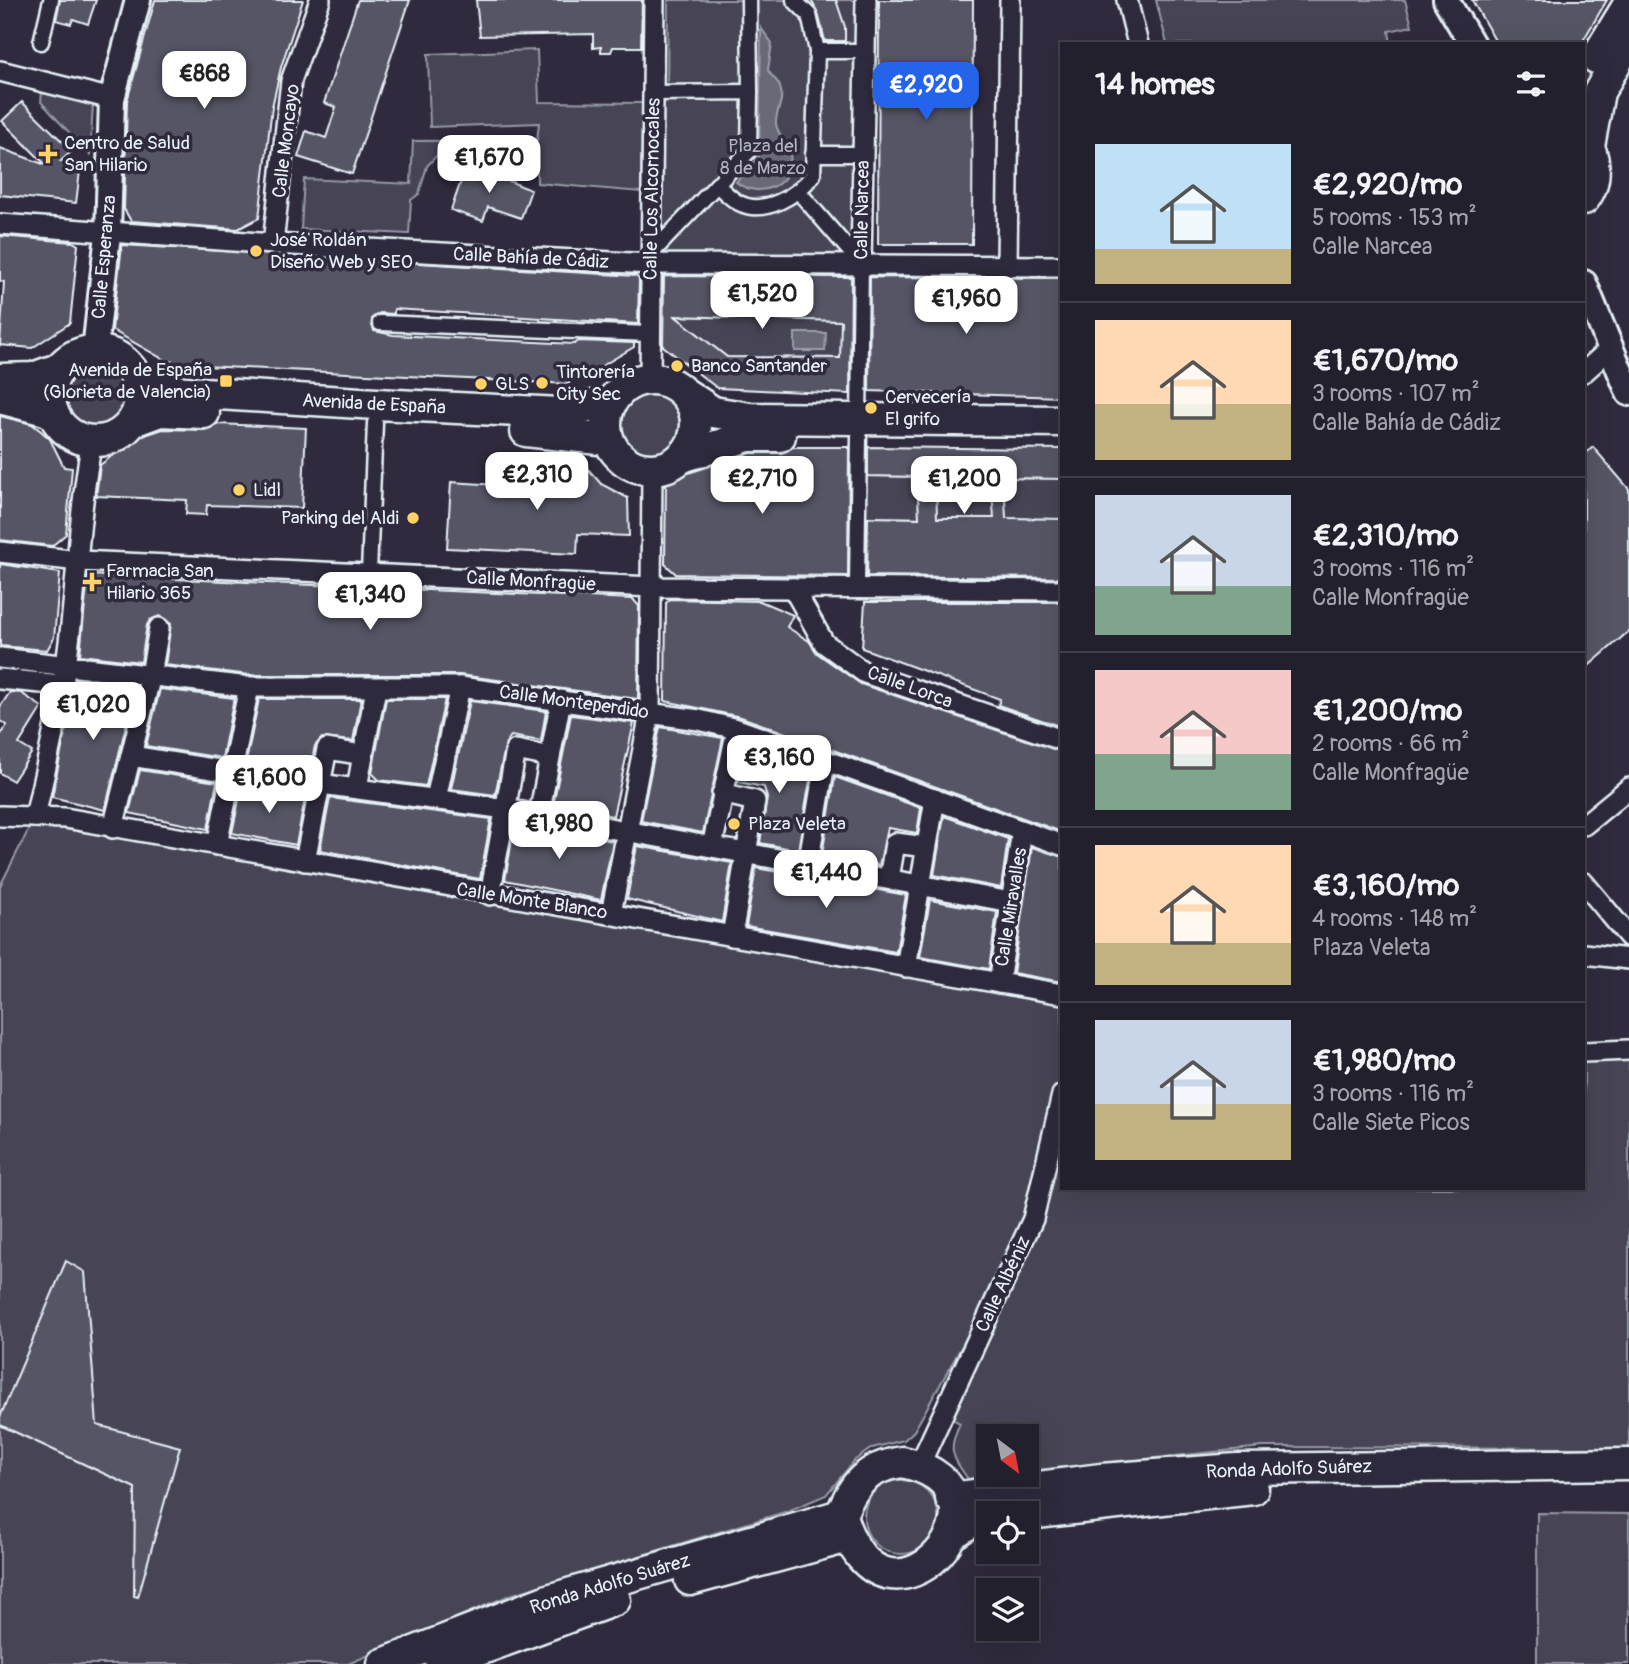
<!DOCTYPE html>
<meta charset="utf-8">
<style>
:root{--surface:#23202e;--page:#2f2d3a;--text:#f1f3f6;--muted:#a3a3aa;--line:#403e4a;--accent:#2563eb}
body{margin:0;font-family:Pangolin,sans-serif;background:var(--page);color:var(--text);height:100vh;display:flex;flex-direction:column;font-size:26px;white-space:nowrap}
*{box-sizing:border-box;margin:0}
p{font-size:23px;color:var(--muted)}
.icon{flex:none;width:38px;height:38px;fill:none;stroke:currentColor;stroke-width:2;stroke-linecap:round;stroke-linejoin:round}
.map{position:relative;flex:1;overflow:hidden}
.panel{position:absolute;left:1060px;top:42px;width:525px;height:1148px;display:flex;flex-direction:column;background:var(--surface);border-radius:0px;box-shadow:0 7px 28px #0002,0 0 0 2px var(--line)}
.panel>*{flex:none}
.needle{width:46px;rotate:148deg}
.buttons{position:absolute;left:976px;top:1424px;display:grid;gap:14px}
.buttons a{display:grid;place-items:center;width:63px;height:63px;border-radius:0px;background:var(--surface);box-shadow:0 7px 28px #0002,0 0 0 2px var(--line);font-size:35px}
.price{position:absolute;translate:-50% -60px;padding:0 16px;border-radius:14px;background:#fff;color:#222;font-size:23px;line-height:46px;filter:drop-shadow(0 2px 4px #0008)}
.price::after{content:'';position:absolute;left:50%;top:42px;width:21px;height:16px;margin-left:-10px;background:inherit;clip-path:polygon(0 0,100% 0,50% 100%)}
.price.on{background:var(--accent);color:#fff}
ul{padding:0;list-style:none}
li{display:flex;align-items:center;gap:21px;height:175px;padding:0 35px}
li+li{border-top:2px solid var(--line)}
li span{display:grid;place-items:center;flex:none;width:196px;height:140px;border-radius:0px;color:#555}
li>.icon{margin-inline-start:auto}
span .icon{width:84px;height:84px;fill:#fffc;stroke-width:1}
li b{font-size:30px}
h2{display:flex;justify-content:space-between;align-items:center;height:84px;padding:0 35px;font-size:30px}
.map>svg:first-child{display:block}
.green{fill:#464455;stroke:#979aa6;stroke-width:2}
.water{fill:#696978;stroke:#9c9fab;stroke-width:2}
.building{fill:#575565;stroke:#e8f1f8;stroke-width:2;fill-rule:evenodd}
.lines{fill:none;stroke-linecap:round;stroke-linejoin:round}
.pedestrian-casing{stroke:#e8f1f8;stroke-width:19}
.minor-casing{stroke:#e8f1f8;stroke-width:24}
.tertiary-casing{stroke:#e8f1f8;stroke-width:30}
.primary-casing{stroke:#e8f1f8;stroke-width:35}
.pedestrian{stroke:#2f2a3d;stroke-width:14}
.minor{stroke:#2f2a3d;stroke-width:19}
.tertiary{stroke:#2f2a3d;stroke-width:24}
.primary{stroke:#2f2a3d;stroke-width:30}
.poi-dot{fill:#ffd166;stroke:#2f2a3d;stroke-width:2.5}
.labels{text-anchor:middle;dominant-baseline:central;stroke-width:7;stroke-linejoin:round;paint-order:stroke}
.street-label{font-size:19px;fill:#e8f1f8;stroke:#2f2a3d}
.poi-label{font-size:19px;fill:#e8f1f8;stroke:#2f2a3d;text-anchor:start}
.park-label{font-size:19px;fill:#afb4bf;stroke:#2f2a3d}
</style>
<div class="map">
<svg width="1629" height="1664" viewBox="0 0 1629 1664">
<rect width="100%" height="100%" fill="#2f2a3d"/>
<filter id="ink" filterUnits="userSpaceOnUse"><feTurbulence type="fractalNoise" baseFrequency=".0143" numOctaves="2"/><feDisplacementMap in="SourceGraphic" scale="14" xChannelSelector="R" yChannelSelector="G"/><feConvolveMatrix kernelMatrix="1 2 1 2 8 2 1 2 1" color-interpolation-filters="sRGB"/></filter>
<g filter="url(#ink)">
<g class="green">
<path d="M668 0H866L861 264 650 255 653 93 667 92Z"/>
<path d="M1156 0H1405L1412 26 1389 31 1391 44H1167Z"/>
<path d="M537 50 539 102 642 103 641 192 537 183V154L513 159 492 149H450L438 154 427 166 419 194 411 200 409 234 301 229 304 179 411 184 413 141 537 140 539 123 430 127 428 54Z"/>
<path d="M42 92 93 103 90 155 41 102Z"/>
<path d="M675 316 851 321 852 358 727 357Z"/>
<circle cx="94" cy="397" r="36"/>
<circle cx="650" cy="425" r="36"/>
<path d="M866 476 1062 479V519L866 517Z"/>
<path d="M35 817 1062 994V1188H1584V1052L1629 1050V1448L1263 1447 1027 1471V1437H989L991 1475 968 1479C952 1456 947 1450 960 1423L943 1414 1026 1232 914 1431 904 1440 872 1448 855 1460 826 1495 788 1511 510 1595 348 1664H0V886Z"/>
<circle cx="901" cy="1517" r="37"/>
<path d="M1537 1513 1629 1514V1664H1537Z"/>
</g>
<g class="water">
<path d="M761 28 772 43 768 70C771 77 778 80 780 87 785 100 775 112 776 124 778 136 788 142 790 154 795 186 758 200 736 182L759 157Z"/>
<path d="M795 333H826L825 351H795Z"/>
</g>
<g class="building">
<path d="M60 0H96L88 24 73 19 71 24 56 20Z"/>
<path d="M155 0H303L281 67 272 107 259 218 238 229 131 221 124 209 127 101Z"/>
<path d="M358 0H410L352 174 298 157 306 131 326 138 336 107 324 103Z"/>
<path d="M476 0H642L641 47H613L611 52H601V47L593 48V34L480 36Z"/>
<path d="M811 0H836L845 27V41H825L818 13Z"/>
<path d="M879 0H973L972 244H878Z"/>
<path d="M1472 0H1607L1581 44H1497Z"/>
<path d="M22 102 72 151 61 161 81 163 76 203 0 195V148L46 165 2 121Z"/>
<path d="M467 164 531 190 521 218 488 207 483 221 451 210Z"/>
<path d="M0 236 73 242 78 245 70 323 32 348 0 345 4 282 0 281Z"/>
<path d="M122 245 636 276 639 279 638 324 394 309V314L380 313 372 318 374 331 393 335 574 344 579 341 634 343V347L583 377 569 376V384L183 365 163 359 112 330Z"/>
<path d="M664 276 851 277 850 394 717 388 663 346ZM675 316 841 321 840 358 727 357Z"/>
<path d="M870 277 1062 278V397L869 391Z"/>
<path d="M0 416 32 424 41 431 50 439 64 467 72 468 66 534 52 546 0 540Z"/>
<path d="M217 424 306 428 302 508 207 505 206 515 186 514 187 500 96 496 100 465 136 438 163 429 204 430Z"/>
<path d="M793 447H849L848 576 676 574 665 564 666 480 751 453H781Z"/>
<path d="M868 447 1062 449V479L1004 478 1006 518 1062 519V578L867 576 868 517 919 518 917 477 868 476ZM936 477 991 478 994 518H937Z"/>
<path d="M1593 447 1629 489V631L1584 670V455Z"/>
<path d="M551 452 575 454 601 484 628 498 629 536 578 534 577 554 447 548 451 482 548 488Z"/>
<path d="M0 564 60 573 54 638 47 650 0 646Z"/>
<path d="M88 575 633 599 639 606 638 699 460 675H250L165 665 171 624 160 616 150 620 147 625 141 662 80 655Z"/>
<path d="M670 599 760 601 793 615 787 627 809 641 817 653 861 684 1062 752V832L741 717 665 701 666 603Z"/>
<path d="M865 602H1062V727L998 705 1000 699 862 648Z"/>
<path d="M76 679 136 686 105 810 52 797Z"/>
<path d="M160 689 234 698 222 758 146 746Z"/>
<path d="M10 692 21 693 42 707 19 744 32 752 13 781 0 773V736L7 725 0 721V707Z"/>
<path d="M259 699H361L353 741 322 738 315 746 310 770 246 762Z"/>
<path d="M386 699H445L426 786 379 780 372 773Z"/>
<path d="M470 701 546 711 541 741 511 736 506 743 495 795 451 789Z"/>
<path d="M571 715 634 723 613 816 553 805Z"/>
<path d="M660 727 723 738 703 833 641 821Z"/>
<path d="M746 745 812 769 798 850 760 843 767 798 764 787 738 782Z"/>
<path d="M140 770 217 782 208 829 129 813Z"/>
<path d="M835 777 921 808 917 833 888 828 879 865 822 855Z"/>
<path d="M242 786 306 794 296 845 232 833Z"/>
<path d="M330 798 491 819 480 879 320 850Z"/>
<path d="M944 816 1008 839 1001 888 934 875Z"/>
<path d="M515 823 613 841 601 900 505 880Z"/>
<path d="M637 846 732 863 722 922 627 899Z"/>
<path d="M1032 847 1062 857V982L1013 973Z"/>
<path d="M756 868 906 895 896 952 746 926Z"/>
<path d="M930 900 997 912 989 969 920 957Z"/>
<path d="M66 1261 85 1272 97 1425 180 1447 138 1597 134 1596 135 1488 0 1425V1417Z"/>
</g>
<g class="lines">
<defs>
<g id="pedestrian">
<path d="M749 0 750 92"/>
<path d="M41 42 51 0"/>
<path d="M817 51H865"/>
<path d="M813 154H863"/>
<path d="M717 185C724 191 731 199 739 203 764 216 797 196 813 175L817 51 809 15 794 0"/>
<path d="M798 191 861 264 859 421"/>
<path d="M650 255 749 151 750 92 653 93"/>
<path d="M380 323 649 334"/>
<path d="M369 573 375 423"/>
<path d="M857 586 859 436"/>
</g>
<g id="minor">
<path d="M1127 0 1138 44"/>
<path d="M0 71 112 99"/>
<path d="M0 224 273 244 650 264 1062 266"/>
<path d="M273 244 291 81 320 0"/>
<path d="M861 264 866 0"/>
<path d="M1007 267 1010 0"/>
<path d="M1584 372 1611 348"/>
<path d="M650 379 654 0"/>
<path d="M0 552 79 561 653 587 1062 590"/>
<path d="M793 588 824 643 865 673 1062 740"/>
<path d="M0 658 249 687H460L699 720 737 729 1062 845"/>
<path d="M0 679 62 685"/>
<path d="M363 755 376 689"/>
<path d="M131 756 231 772 506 809 1011 902"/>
<path d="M722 793 755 801 732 936"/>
<path d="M436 799 460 687"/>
<path d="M539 815 561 700"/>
<path d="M0 816 65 818 1062 994"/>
<path d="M35 817C46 766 58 716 66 665 77 590 78 515 92 441"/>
<path d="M1584 825 1629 788"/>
<path d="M113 828 151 675 159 628"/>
<path d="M217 845 249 687"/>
<path d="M712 847 737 729"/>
<path d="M305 861 327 749 363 755 357 788"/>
<path d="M808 865 825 763"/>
<path d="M889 879 895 843 926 847"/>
<path d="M1584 883 1629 937"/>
<path d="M490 895 516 750 550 757"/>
<path d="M611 914 650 713 652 471"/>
<path d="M1584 954 1629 959"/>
<path d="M906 967 935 799"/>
<path d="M999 983 1022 831"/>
<path d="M1584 1052 1629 1050"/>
<path d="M919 1466 1033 1219 1062 1095"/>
</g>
<g id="tertiary">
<path d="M1446 0 1472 44"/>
<path d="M1584 283 1629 393"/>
<path d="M95 350 108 234 112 99 138 0"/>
</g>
<g id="primary">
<path d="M1596 58 1629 4"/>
<path d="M1584 139C1596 156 1598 181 1584 199"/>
<path d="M1589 146 1599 92 1629 40"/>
<circle cx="95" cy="396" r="45"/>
<path d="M138 378 172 391 376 404 561 413 611 402"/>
<path d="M0 379 33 378 58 369"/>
<circle cx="651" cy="424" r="45"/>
<path d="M684 393 713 412 750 418 1062 421"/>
<path d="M0 398 53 412"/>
<path d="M133 421 160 411 204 413"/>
<path d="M526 431 608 440"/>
<path d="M682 457 748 436H780"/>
<path d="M902 1462C1036 1489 883 1664 841 1515 853 1484 867 1467 902 1462Z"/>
<path d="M951 1498 1101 1479 1237 1469 1629 1464"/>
<path d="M1027 1514 1253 1489"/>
<path d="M954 1533 974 1520 989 1518"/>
<path d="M690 1580 848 1537"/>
<path d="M383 1664 548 1600 841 1515"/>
<path d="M441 1664 615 1600"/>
</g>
</defs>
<use href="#pedestrian" class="pedestrian-casing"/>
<use href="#minor" class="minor-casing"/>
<use href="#tertiary" class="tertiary-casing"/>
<use href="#primary" class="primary-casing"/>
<use href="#pedestrian" class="pedestrian"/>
<use href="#minor" class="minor"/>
<use href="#tertiary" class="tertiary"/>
<use href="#primary" class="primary"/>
</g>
</g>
<g class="poi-dot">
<path d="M44.5 143.5h7v7h7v7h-7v7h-7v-7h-7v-7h7z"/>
<circle cx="256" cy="251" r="7"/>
<circle cx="677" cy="366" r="7"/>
<rect x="219" y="374" width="14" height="14" rx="3.5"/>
<circle cx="542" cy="383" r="7"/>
<circle cx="481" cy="384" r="7"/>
<circle cx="871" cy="408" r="7"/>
<circle cx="239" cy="490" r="7"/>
<circle cx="413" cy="518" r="7"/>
<path d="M88.5 571.5h7v7h7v7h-7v7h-7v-7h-7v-7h7z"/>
<circle cx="734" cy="824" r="7"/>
</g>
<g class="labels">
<g class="street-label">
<text transform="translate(286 141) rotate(-83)">Calle Moncayo</text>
<text transform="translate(652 189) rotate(-89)">Calle Los Alcornocales</text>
<text transform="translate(862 210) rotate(-89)">Calle Narcea</text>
<text transform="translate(104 257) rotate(-85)">Calle Esperanza</text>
<text transform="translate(531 258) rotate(3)">Calle Bahía de Cádiz</text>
<text transform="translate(374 404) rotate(3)">Avenida de España</text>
<text transform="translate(531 581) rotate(3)">Calle Monfragüe</text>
<text transform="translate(910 687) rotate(20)">Calle Lorca</text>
<text transform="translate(574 702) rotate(8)">Calle Monteperdido</text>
<text transform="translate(532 901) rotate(9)">Calle Monte Blanco</text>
<text transform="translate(1011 907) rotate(-81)">Calle Miravalles</text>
<text transform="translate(1003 1284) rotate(-65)">Calle Albéniz</text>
<text transform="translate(1289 1469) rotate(-2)">Ronda Adolfo Suárez</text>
<text transform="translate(610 1584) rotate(-17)">Ronda Adolfo Suárez</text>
</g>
<g class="poi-label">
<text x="64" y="143">Centro de Salud<tspan x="64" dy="22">San Hilario</tspan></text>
<text x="270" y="240">José Roldán<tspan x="270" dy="22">Diseño Web y SEO</tspan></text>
<text x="691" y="366">Banco Santander</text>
<text x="212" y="370" text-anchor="end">Avenida de España<tspan x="212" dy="22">(Glorieta de Valencia)</tspan></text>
<text x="556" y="372">Tintorería<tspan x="556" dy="22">City Sec</tspan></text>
<text x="495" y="384">GLS</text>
<text x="885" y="397">Cervecería<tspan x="885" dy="22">El grifo</tspan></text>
<text x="253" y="490">Lidl</text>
<text x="399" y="518" text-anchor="end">Parking del Aldi</text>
<text x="106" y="571">Farmacia San<tspan x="106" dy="22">Hilario 365</tspan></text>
<text x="748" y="824">Plaza Veleta</text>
</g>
<g class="park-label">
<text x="763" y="146">Plaza del<tspan x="763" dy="22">8 de Marzo</tspan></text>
</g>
</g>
</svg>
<div class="buttons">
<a><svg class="needle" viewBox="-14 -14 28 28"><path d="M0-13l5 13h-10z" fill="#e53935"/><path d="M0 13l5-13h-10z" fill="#a3a3aa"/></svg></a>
<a><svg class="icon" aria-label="locate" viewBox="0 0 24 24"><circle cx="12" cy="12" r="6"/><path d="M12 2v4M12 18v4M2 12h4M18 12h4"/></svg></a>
<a><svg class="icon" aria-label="layers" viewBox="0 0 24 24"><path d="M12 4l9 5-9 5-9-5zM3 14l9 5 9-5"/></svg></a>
</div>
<b class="price" style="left:204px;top:111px">€868</b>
<b class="price on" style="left:926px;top:122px">€2,920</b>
<b class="price" style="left:489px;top:195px">€1,670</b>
<b class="price" style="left:762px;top:331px">€1,520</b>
<b class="price" style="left:966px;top:336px">€1,960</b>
<b class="price" style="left:537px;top:512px">€2,310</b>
<b class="price" style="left:762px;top:516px">€2,710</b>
<b class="price" style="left:964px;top:516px">€1,200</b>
<b class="price" style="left:370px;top:632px">€1,340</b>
<b class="price" style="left:93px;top:742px">€1,020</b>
<b class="price" style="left:779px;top:795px">€3,160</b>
<b class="price" style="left:269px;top:815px">€1,600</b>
<b class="price" style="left:559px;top:861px">€1,980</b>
<b class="price" style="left:826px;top:910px">€1,440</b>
<section class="panel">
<h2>14 homes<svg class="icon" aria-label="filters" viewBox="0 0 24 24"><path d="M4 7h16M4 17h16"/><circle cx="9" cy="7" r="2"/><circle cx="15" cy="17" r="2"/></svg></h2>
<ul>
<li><span style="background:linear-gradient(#bfe0f5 75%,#c2b280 0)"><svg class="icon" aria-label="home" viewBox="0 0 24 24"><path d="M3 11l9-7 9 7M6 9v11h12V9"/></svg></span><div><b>€2,920/mo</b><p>5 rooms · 153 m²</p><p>Calle Narcea</p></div></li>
<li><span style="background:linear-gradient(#ffd9b3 60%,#c2b280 0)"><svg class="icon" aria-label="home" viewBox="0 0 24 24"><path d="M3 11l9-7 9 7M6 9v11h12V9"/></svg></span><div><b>€1,670/mo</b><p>3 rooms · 107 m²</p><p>Calle Bahía de Cádiz</p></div></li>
<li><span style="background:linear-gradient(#c9d6e8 65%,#7fa58c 0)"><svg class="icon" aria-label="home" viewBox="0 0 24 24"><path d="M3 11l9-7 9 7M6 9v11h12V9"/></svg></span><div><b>€2,310/mo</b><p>3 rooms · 116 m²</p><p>Calle Monfragüe</p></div></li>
<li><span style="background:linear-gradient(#f6c9c9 60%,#7fa58c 0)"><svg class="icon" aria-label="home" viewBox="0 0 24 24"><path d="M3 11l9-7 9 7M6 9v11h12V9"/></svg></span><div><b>€1,200/mo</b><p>2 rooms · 66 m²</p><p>Calle Monfragüe</p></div></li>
<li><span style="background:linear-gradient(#ffd9b3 70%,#c2b280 0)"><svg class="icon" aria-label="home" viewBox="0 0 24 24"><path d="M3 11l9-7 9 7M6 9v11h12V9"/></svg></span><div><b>€3,160/mo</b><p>4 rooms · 148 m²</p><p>Plaza Veleta</p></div></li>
<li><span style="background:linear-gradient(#c9d6e8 60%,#c2b280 0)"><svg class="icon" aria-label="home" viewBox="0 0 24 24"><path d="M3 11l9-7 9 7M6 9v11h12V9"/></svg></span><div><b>€1,980/mo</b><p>3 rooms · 116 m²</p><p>Calle Siete Picos</p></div></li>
</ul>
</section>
</div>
